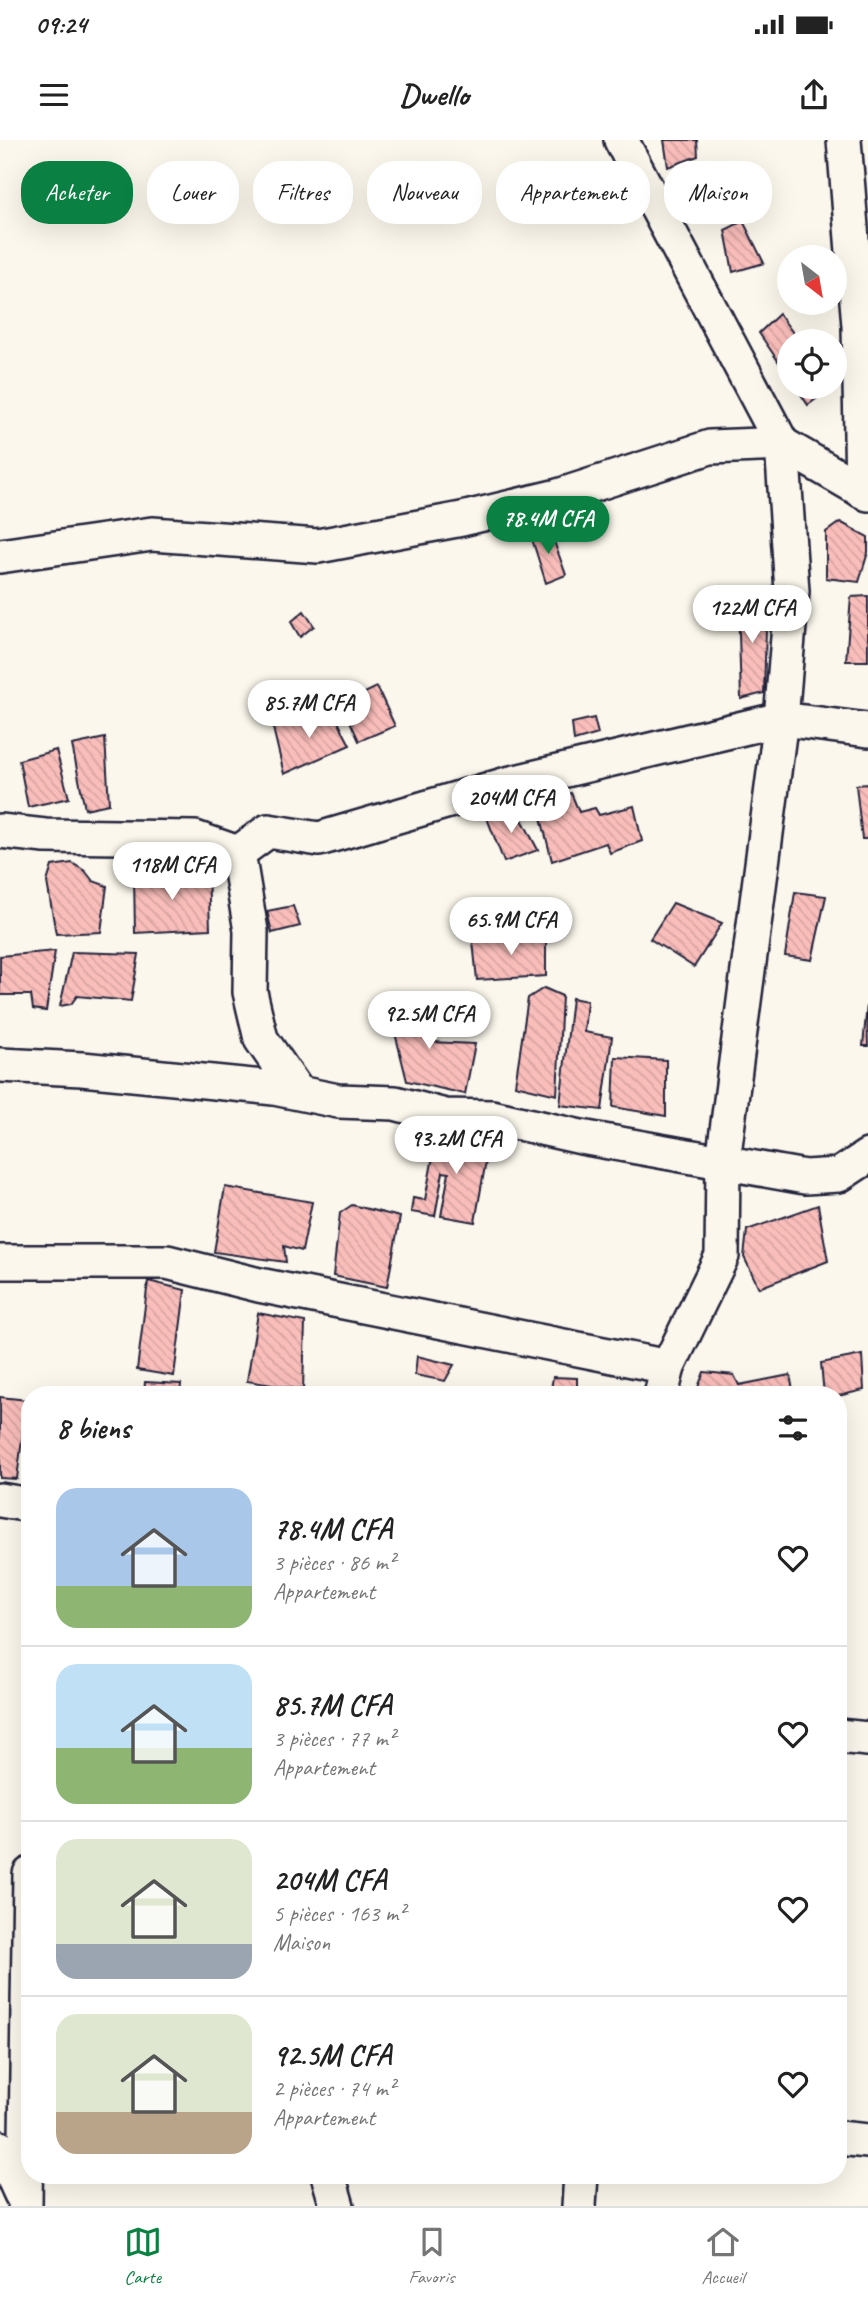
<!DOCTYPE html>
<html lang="fr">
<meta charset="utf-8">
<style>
:root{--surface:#fff;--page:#f2f2f2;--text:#222;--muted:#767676;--line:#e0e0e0;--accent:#0b8043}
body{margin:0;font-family:Caveat,sans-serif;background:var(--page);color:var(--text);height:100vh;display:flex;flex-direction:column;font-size:26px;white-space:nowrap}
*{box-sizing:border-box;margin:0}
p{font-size:23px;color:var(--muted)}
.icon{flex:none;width:38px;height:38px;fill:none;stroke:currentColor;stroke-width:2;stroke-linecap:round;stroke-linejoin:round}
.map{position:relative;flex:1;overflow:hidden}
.sheet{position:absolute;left:21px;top:1246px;width:826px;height:798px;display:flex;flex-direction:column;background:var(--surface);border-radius:28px;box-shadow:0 7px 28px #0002}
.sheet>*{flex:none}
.banner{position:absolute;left:21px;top:21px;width:826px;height:63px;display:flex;gap:14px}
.needle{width:46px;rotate:149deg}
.buttons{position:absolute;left:777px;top:105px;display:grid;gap:14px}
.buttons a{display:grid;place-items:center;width:70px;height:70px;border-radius:50%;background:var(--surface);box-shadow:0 7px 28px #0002;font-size:35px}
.price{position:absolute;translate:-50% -60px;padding:0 16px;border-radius:24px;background:#fff;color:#222;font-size:23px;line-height:46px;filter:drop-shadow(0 2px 4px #0008)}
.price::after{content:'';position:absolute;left:50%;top:42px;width:21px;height:16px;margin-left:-10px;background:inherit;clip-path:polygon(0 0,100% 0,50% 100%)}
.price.on{background:var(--accent);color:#fff}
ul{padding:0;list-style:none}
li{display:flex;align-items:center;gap:21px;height:175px;padding:0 35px}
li+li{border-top:2px solid var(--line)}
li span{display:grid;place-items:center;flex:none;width:196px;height:140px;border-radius:21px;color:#555}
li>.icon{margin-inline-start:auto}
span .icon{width:84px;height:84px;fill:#fffc;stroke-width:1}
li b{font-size:30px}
h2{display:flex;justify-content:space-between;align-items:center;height:84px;padding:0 35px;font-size:30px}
.pill{padding:0 24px;border-radius:28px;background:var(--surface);box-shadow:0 7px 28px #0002;font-size:24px;line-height:63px}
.pill.on{background:var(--accent);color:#fff}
.status{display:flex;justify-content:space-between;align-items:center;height:49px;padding:0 35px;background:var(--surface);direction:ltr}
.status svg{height:19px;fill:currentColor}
header{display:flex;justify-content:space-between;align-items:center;height:91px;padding:0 35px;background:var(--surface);font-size:32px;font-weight:600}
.menu{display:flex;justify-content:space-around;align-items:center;height:98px;border-top:2px solid var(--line);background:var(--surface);font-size:19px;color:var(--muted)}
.menu a{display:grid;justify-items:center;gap:4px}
.menu .on{color:var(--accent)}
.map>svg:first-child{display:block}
.building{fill:url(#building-back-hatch);stroke:#22223b;stroke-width:2}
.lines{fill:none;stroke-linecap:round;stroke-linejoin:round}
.minor-casing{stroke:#22223b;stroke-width:38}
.minor{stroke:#fbf7ec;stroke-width:33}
</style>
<div class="status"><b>09:24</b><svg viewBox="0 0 49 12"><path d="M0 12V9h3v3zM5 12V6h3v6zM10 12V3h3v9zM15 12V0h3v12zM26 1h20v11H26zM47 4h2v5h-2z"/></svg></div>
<header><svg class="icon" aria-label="menu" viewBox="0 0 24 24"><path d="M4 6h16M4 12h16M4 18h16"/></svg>Dwello<svg class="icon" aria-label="share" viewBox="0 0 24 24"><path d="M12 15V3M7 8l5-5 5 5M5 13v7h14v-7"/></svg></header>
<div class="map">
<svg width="868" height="2066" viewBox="0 0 868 2066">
<defs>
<pattern id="building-back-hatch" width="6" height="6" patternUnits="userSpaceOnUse" patternTransform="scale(1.75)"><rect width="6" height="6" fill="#fabeba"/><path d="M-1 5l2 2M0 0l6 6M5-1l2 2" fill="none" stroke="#d6a3a1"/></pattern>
</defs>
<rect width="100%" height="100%" fill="#fbf7ec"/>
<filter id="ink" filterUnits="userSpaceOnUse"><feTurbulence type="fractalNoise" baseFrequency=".0143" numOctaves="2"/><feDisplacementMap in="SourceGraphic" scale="14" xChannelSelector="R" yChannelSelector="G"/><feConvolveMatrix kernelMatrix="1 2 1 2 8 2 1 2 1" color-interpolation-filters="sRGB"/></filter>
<g filter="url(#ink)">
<g class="building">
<path d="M664 0H697L698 16 668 27Z"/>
<path d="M743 81 764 123 733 132 725 90Z"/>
<path d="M779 174 799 201H789V237L759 193Z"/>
<path d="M796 247H832L808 265Z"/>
<path d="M840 382 868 397V412L859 442 826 438V392Z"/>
<path d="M550 390 566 435 546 443 531 396Z"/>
<path d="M767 456 764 553 741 559 738 461Z"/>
<path d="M868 456V521H846L851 457Z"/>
<path d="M304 471 314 486 300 497 291 482Z"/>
<path d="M377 547 395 586 359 601 342 564Z"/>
<path d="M331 568 350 605 284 634 273 588Z"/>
<path d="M594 578 598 594 574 601 572 583Z"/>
<path d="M105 598 109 664 85 669 72 605Z"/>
<path d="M56 610 69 658 28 667 19 620Z"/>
<path d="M868 644V699H862L856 645Z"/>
<path d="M571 653 579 672 595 668 599 675 634 666 642 701 610 713 606 703 552 721 537 662Z"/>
<path d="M516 668 538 710 504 722 487 678Z"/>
<path d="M72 723 85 731 93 741 107 746 101 792 56 794 47 742 52 726Z"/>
<path d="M208 731 210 789 135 793 134 735Z"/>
<path d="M795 752 826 756 812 820 785 816Z"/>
<path d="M673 763 722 783 694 827 650 799Z"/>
<path d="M293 766 300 786 272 793 267 771Z"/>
<path d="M532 793 546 800V836L477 840 473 801Z"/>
<path d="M55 811 46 871 33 869 31 855H0V816Z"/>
<path d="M72 812 139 814 131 861 77 856 71 864 60 866Z"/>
<path d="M544 848 562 856 557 955 515 945 528 858Z"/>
<path d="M423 858 431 902 475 904 465 954 407 941 388 865Z"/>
<path d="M572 858 587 861 584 892 612 897 602 970 560 965Z"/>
<path d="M867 864 868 906H863Z"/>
<path d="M615 917 666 920V976L613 967Z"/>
<path d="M438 989 490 998 475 1082 441 1076 449 1033 443 1032 435 1076 411 1072 413 1058 425 1060Z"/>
<path d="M225 1047 312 1062 302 1111 284 1106 286 1122 214 1112Z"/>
<path d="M352 1065 400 1077 387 1147 333 1136 340 1073Z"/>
<path d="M818 1065 828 1121 759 1148 744 1117 747 1090Z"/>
<path d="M148 1141 185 1150 174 1236 137 1230Z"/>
<path d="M258 1173 305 1182 303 1250 247 1241Z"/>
<path d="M862 1215 864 1250 838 1256 824 1255 821 1223Z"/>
<path d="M417 1216 454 1225 445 1241 415 1235Z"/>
<path d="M704 1232 734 1235 739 1245 790 1235 794 1255H695Z"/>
<path d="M553 1237 577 1238V1252L586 1255H550Z"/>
<path d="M145 1242 181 1244 180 1255H144Z"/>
<path d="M610 1247 631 1250 630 1255H606Z"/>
<path d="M0 1257 27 1260 17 1339 0 1338Z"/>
</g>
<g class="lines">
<defs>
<g id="minor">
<path d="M621 0 782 304 792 451 781 579 723 1021 722 1116 668 1227 661 1255"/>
<path d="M844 0 859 186 862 351"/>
<path d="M0 416 152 394 318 406 462 379 558 356 710 307 782 304 868 354"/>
<path d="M0 691 45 696 195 698 238 713"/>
<path d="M238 713 268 691 319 699 507 644 781 579 868 590"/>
<path d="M238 713 251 791 250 852 261 899 297 951"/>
<path d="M0 925 82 929 274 948 338 961 395 963 445 976 492 977 581 997 805 1037 839 1035 868 1016"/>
<path d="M0 1122H167L259 1145 668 1227"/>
<path d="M0 1360 30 1365"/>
<path d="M838 1596 868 1599"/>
<path d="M838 1998 868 2001"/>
<path d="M0 2008 21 2054"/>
<path d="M328 2035 337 2066"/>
<path d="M25 2064 30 1734"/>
<path d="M579 2066 581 2035"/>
</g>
</defs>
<use href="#minor" class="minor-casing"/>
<use href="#minor" class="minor"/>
</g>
</g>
</svg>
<div class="buttons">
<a><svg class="needle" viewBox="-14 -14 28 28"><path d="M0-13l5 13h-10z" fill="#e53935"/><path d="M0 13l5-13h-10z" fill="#767676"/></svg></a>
<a><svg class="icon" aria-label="locate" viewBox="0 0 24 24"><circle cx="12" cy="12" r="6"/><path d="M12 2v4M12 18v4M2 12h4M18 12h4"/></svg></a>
</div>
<b class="price on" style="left:548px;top:416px">78.4M CFA</b>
<b class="price" style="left:752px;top:505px">122M CFA</b>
<b class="price" style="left:309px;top:600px">85.7M CFA</b>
<b class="price" style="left:511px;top:695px">204M CFA</b>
<b class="price" style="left:172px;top:762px">118M CFA</b>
<b class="price" style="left:511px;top:817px">65.9M CFA</b>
<b class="price" style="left:429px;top:911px">92.5M CFA</b>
<b class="price" style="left:456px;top:1036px">93.2M CFA</b>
<div class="banner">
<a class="pill on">Acheter</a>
<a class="pill">Louer</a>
<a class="pill">Filtres</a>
<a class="pill">Nouveau</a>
<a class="pill">Appartement</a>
<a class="pill">Maison</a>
</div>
<section class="sheet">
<h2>8 biens<svg class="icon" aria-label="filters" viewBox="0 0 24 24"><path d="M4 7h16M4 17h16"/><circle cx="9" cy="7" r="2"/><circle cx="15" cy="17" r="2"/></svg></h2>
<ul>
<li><span style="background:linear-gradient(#a9c7e8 70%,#8fb573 0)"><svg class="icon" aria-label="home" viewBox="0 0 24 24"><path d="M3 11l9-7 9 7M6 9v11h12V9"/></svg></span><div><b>78.4M CFA</b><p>3 pièces · 86 m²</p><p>Appartement</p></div><svg class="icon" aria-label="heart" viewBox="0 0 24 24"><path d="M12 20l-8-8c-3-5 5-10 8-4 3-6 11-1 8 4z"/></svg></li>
<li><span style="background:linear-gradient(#bfe0f5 60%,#8fb573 0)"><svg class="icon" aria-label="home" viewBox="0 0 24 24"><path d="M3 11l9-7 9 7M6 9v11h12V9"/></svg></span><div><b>85.7M CFA</b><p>3 pièces · 77 m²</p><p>Appartement</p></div><svg class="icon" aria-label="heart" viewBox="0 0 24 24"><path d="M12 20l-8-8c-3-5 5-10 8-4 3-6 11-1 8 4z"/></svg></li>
<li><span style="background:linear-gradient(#dfe7d0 75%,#9aa5b1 0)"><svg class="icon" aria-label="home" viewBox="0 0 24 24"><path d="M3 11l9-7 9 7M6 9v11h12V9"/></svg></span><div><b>204M CFA</b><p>5 pièces · 163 m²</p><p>Maison</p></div><svg class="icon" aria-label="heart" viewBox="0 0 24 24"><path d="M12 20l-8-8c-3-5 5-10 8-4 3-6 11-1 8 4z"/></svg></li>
<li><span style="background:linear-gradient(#dfe7d0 70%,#b9a48a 0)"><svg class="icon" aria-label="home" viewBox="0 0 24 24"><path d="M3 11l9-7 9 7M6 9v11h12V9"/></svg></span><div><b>92.5M CFA</b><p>2 pièces · 74 m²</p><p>Appartement</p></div><svg class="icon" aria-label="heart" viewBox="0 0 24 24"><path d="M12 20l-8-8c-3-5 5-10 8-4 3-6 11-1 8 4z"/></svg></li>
</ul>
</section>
</div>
<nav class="menu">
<a class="on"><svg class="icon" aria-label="map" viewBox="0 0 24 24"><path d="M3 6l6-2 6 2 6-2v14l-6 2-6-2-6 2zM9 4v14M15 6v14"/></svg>Carte</a>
<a><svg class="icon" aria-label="saved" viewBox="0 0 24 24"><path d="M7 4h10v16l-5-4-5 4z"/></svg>Favoris</a>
<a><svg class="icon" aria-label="home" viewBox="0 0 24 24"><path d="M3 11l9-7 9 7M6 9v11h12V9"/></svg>Accueil</a>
</nav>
